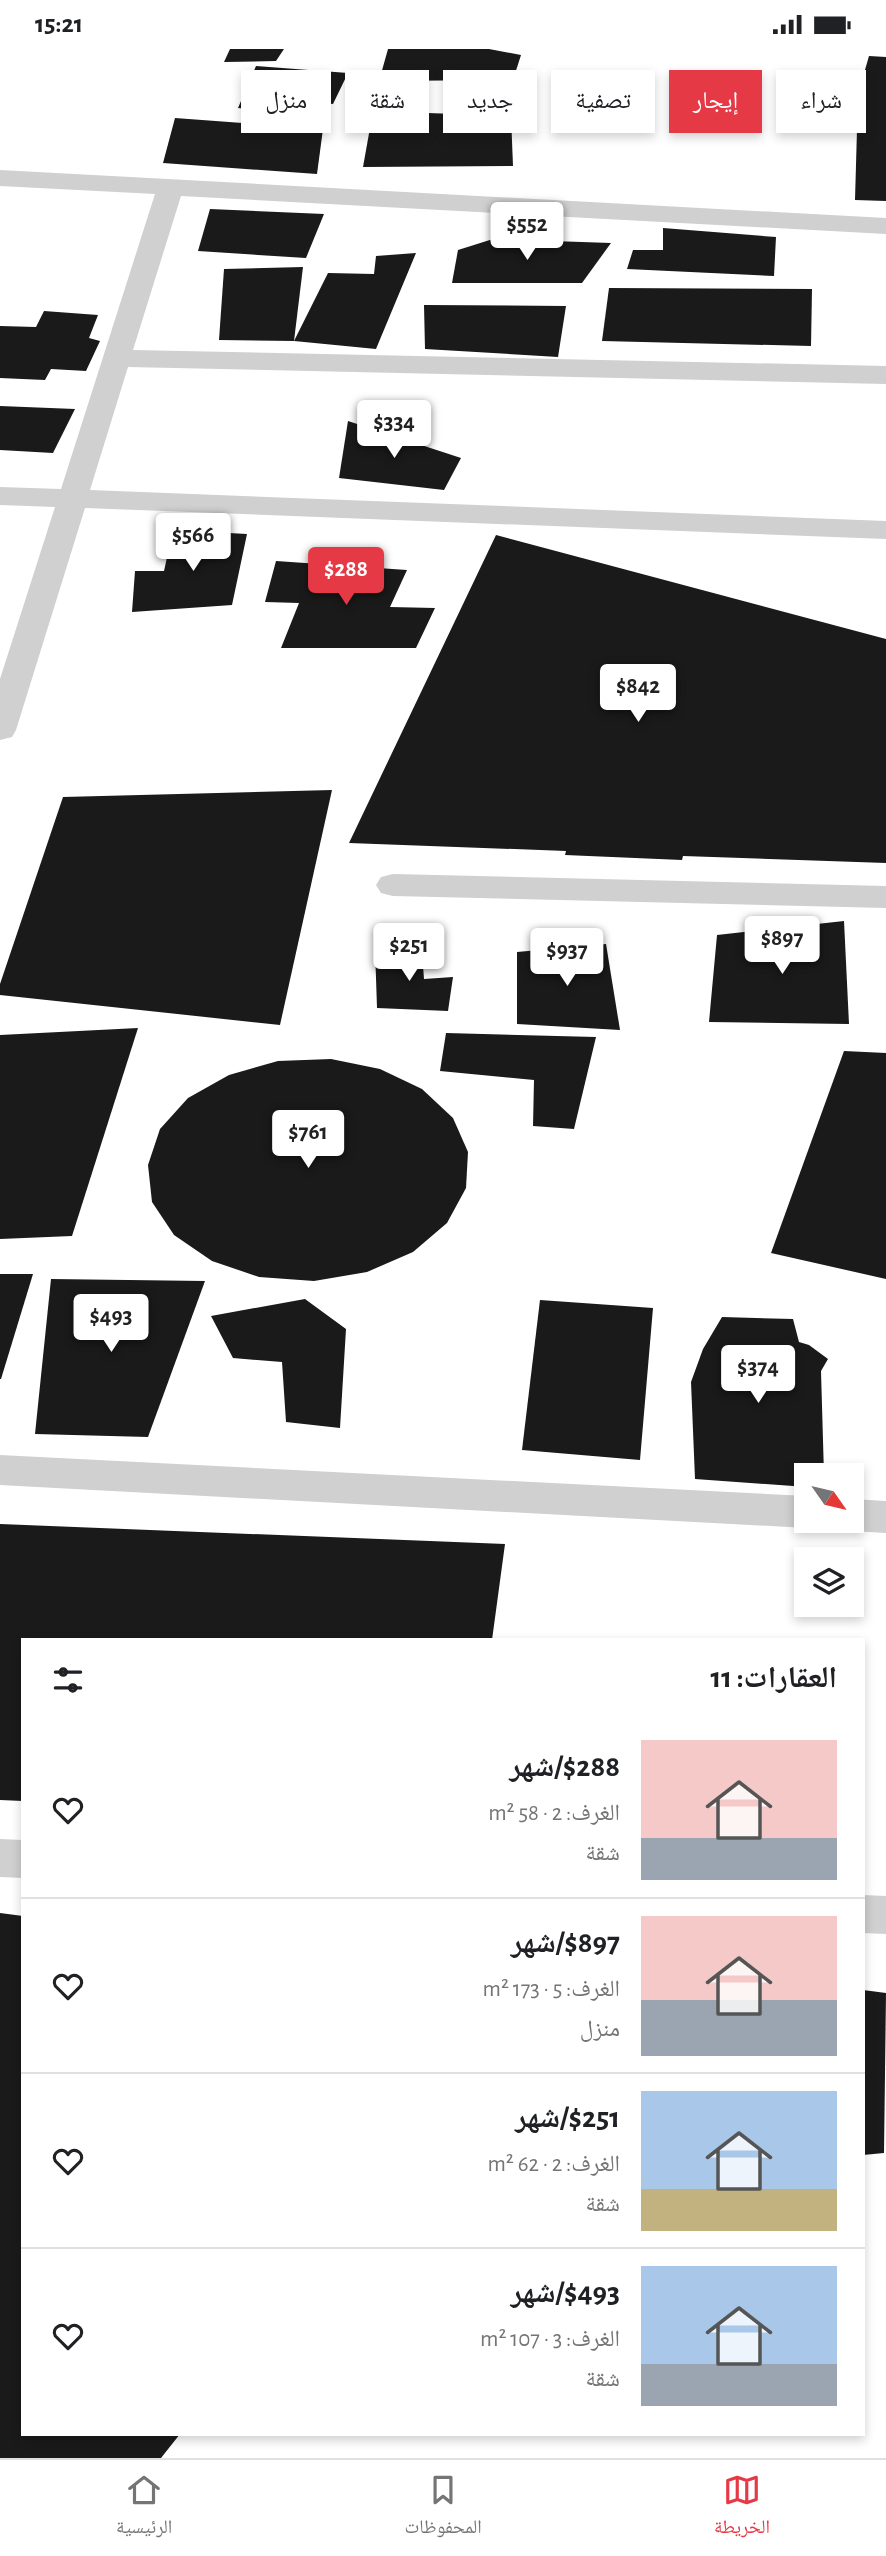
<!DOCTYPE html>
<html lang="ar">
<meta charset="utf-8">
<style>
:root{--surface:#fff;--page:#f6f6f6;--text:#202124;--muted:#757577;--line:#e0e0e0;--accent:#e63946}
body{margin:0;font-family:"Alegreya Sans","Noto Naskh Arabic",sans-serif;background:var(--page);color:var(--text);direction:rtl;height:100vh;display:flex;flex-direction:column;font-size:26px;white-space:nowrap}
*{box-sizing:border-box;margin:0}
p{font-size:23px;color:var(--muted)}
.icon{flex:none;width:38px;height:38px;fill:none;stroke:currentColor;stroke-width:2;stroke-linecap:round;stroke-linejoin:round}
.map{position:relative;flex:1;overflow:hidden;direction:ltr}
.sheet{position:absolute;left:21px;top:1589px;width:844px;height:798px;display:flex;flex-direction:column;background:var(--surface);border-radius:0px;box-shadow:0 4px 10px #0003;direction:rtl}
.sheet>*{flex:none}
.guide{position:absolute;left:21px;top:21px;width:845px;height:63px;direction:rtl;display:flex;gap:14px}
.needle{width:46px;rotate:124deg}
.fabs{position:absolute;left:794px;top:1414px;display:grid;gap:14px}
.fabs a{display:grid;place-items:center;width:70px;height:70px;border-radius:0px;background:var(--surface);box-shadow:0 4px 10px #0003;font-size:35px}
.price{position:absolute;translate:-50% -60px;padding:0 16px;border-radius:7px;background:#fff;color:#222;font-size:23px;line-height:46px;filter:drop-shadow(0 2px 4px #0008)}
.price::after{content:'';position:absolute;left:50%;top:42px;width:21px;height:16px;margin-left:-10px;background:inherit;clip-path:polygon(0 0,100% 0,50% 100%)}
.price.selected{background:var(--accent);color:#fff}
ul{padding:0;list-style:none}
li{display:flex;align-items:center;gap:21px;height:175px;padding:0 28px}
li+li{border-top:2px solid var(--line)}
li span{display:grid;place-items:center;flex:none;width:196px;height:140px;border-radius:0px;color:#555}
li>.icon{margin-inline-start:auto}
span .icon{width:84px;height:84px;fill:#fffc;stroke-width:1}
li b{font-size:30px}
h2{display:flex;justify-content:space-between;align-items:center;height:84px;padding:0 28px;font-size:30px}
.tag{padding:0 24px;border-radius:0px;background:var(--surface);box-shadow:0 4px 10px #0003;font-size:24px;line-height:63px}
.tag.selected{background:var(--accent);color:#fff}
.status{display:flex;justify-content:space-between;align-items:center;height:49px;padding:0 35px;background:var(--surface);direction:ltr}
.status svg{height:19px;fill:currentColor}
.menu{display:flex;justify-content:space-around;align-items:center;height:98px;border-top:2px solid var(--line);background:var(--surface);font-size:19px;color:var(--muted)}
.menu a{display:grid;justify-items:center;gap:4px}
.menu .selected{color:var(--accent)}
.map>svg:first-child{display:block}
.building{fill:#1a1a1a}
.lines{fill:none;stroke-linecap:round;stroke-linejoin:round}
.minor{fill:#d0d0d0;fill-rule:evenodd}
</style>
<div class="status"><b>15:21</b><svg viewBox="0 0 49 12"><path d="M0 12V9h3v3zM5 12V6h3v6zM10 12V3h3v9zM15 12V0h3v12zM26 1h20v11H26zM47 4h2v5h-2z"/></svg></div>
<div class="map">
<svg width="886" height="2409" viewBox="0 0 886 2409">
<rect width="100%" height="100%" fill="#fff"/>
<g class="building">
<path d="M230 0H284L276 12 224 13Z"/>
<path d="M388 0H489L521 6 513 31 379 32Z"/>
<path d="M869 7 886 8V152L855 151 858 45Z"/>
<path d="M256 17 348 24 333 55 288 51 282 64 238 59Z"/>
<path d="M373 62 511 67 513 117 363 118Z"/>
<path d="M175 69 323 80 317 125 163 114Z"/>
<path d="M210 160 324 165 306 209 198 202Z"/>
<path d="M663 179 776 188 774 227 627 220 633 201H663Z"/>
<path d="M493 190 611 194 582 234H452L458 201Z"/>
<path d="M416 204 376 300 294 292 328 224 374 225 376 207Z"/>
<path d="M303 218 294 292 219 291 224 220Z"/>
<path d="M609 239 812 240 811 297 602 292Z"/>
<path d="M424 256 566 257 558 308 425 300Z"/>
<path d="M44 262 98 266 89 289 100 292 86 322 51 320 45 331 0 329V277L36 278Z"/>
<path d="M0 357 75 360 53 404 0 401Z"/>
<path d="M348 372 461 409 444 441 339 429Z"/>
<path d="M173 481 247 485 232 556 132 563 135 522H164Z"/>
<path d="M496 486 886 590V814L683 807 682 811 565 806 566 802 349 794Z"/>
<path d="M276 512 407 521 390 558 435 559 416 599H281L299 554 265 553Z"/>
<path d="M332 741 280 976 0 946V935L63 748Z"/>
<path d="M844 872 849 975 709 973 717 886Z"/>
<path d="M606 895 620 981 517 975V903Z"/>
<path d="M375 899 422 903 424 930 453 928 448 962 377 959Z"/>
<path d="M138 979 72 1187 0 1190V986Z"/>
<path d="M446 984 596 988 574 1080 533 1077 534 1031 440 1022Z"/>
<path d="M844 1002 886 1004V1230L771 1204Z"/>
<path d="M331 1010 380 1020 422 1040 453 1069 468 1103 466 1139 447 1174 413 1203 367 1223 314 1232 259 1228 212 1212 174 1186 152 1153 148 1116 160 1080 188 1049 229 1026 278 1012Z"/>
<path d="M0 1225H33L1 1330H0Z"/>
<path d="M51 1230 205 1232 148 1388 35 1385Z"/>
<path d="M305 1250 346 1280 340 1379 286 1373 282 1313 233 1309 211 1267Z"/>
<path d="M540 1251 653 1259 640 1411 522 1401Z"/>
<path d="M722 1268 793 1270 799 1293 809 1296 828 1310 821 1322 824 1426H807V1438L695 1430 691 1333 703 1300Z"/>
<path d="M0 1475 505 1495 492 1591H23V1752L0 1751Z"/>
<path d="M0 1864 23 1867V2385H180L161 2409H0Z"/>
<path d="M863 1941 886 1944 884 2104 863 2106Z"/>
</g>
<g class="lines">
<g class="minor">
<path d="M0 121 886 169V185L181 147 133 301 886 317V335L128 318 90 441 886 472V490L85 459 16 681 12 688 0 691V630L55 458 0 456V438L61 440 155 145 0 137Z"/>
<path d="M393 825 886 837V859L393 847 381 844 376 836 381 828Z"/>
<path d="M0 1406 807 1447V1472H823L807 1479 0 1436Z"/>
<path d="M852 1450 886 1452V1484L852 1482 837 1477 834 1472H852Z"/>
<path d="M0 1790 23 1791V1829L0 1828Z"/>
<path d="M863 1846 886 1847V1885L863 1884Z"/>
</g>
</g>
</svg>
<div class="fabs">
<a><svg class="needle" viewBox="-14 -14 28 28"><path d="M0-13l5 13h-10z" fill="#e53935"/><path d="M0 13l5-13h-10z" fill="#757577"/></svg></a>
<a><svg class="icon" aria-label="layers" viewBox="0 0 24 24"><path d="M12 4l9 5-9 5-9-5zM3 14l9 5 9-5"/></svg></a>
</div>
<b class="price" style="left:527px;top:213px">$552</b>
<b class="price" style="left:394px;top:411px">$334</b>
<b class="price" style="left:193px;top:524px">$566</b>
<b class="price selected" style="left:346px;top:558px">$288</b>
<b class="price" style="left:638px;top:675px">$842</b>
<b class="price" style="left:782px;top:927px">$897</b>
<b class="price" style="left:409px;top:934px">$251</b>
<b class="price" style="left:567px;top:939px">$937</b>
<b class="price" style="left:308px;top:1121px">$761</b>
<b class="price" style="left:111px;top:1305px">$493</b>
<b class="price" style="left:758px;top:1356px">$374</b>
<div class="guide">
<a class="tag">شراء</a>
<a class="tag selected">إيجار</a>
<a class="tag">تصفية</a>
<a class="tag">جديد</a>
<a class="tag">شقة</a>
<a class="tag">منزل</a>
</div>
<section class="sheet">
<h2>العقارات: 11<svg class="icon" aria-label="filters" viewBox="0 0 24 24"><path d="M4 7h16M4 17h16"/><circle cx="9" cy="7" r="2"/><circle cx="15" cy="17" r="2"/></svg></h2>
<ul>
<li><span style="background:linear-gradient(#f6c9c9 70%,#9aa5b1 0)"><svg class="icon" aria-label="home" viewBox="0 0 24 24"><path d="M3 11l9-7 9 7M6 9v11h12V9"/></svg></span><div><b>$288/شهر</b><p>الغرف: 2 · 58 m²</p><p>شقة</p></div><svg class="icon" aria-label="heart" viewBox="0 0 24 24"><path d="M12 20l-8-8c-3-5 5-10 8-4 3-6 11-1 8 4z"/></svg></li>
<li><span style="background:linear-gradient(#f6c9c9 60%,#9aa5b1 0)"><svg class="icon" aria-label="home" viewBox="0 0 24 24"><path d="M3 11l9-7 9 7M6 9v11h12V9"/></svg></span><div><b>$897/شهر</b><p>الغرف: 5 · 173 m²</p><p>منزل</p></div><svg class="icon" aria-label="heart" viewBox="0 0 24 24"><path d="M12 20l-8-8c-3-5 5-10 8-4 3-6 11-1 8 4z"/></svg></li>
<li><span style="background:linear-gradient(#a9c7e8 70%,#c2b280 0)"><svg class="icon" aria-label="home" viewBox="0 0 24 24"><path d="M3 11l9-7 9 7M6 9v11h12V9"/></svg></span><div><b>$251/شهر</b><p>الغرف: 2 · 62 m²</p><p>شقة</p></div><svg class="icon" aria-label="heart" viewBox="0 0 24 24"><path d="M12 20l-8-8c-3-5 5-10 8-4 3-6 11-1 8 4z"/></svg></li>
<li><span style="background:linear-gradient(#a9c7e8 70%,#9aa5b1 0)"><svg class="icon" aria-label="home" viewBox="0 0 24 24"><path d="M3 11l9-7 9 7M6 9v11h12V9"/></svg></span><div><b>$493/شهر</b><p>الغرف: 3 · 107 m²</p><p>شقة</p></div><svg class="icon" aria-label="heart" viewBox="0 0 24 24"><path d="M12 20l-8-8c-3-5 5-10 8-4 3-6 11-1 8 4z"/></svg></li>
</ul>
</section>
</div>
<nav class="menu">
<a class="selected"><svg class="icon" aria-label="map" viewBox="0 0 24 24"><path d="M3 6l6-2 6 2 6-2v14l-6 2-6-2-6 2zM9 4v14M15 6v14"/></svg>الخريطة</a>
<a><svg class="icon" aria-label="saved" viewBox="0 0 24 24"><path d="M7 4h10v16l-5-4-5 4z"/></svg>المحفوظات</a>
<a><svg class="icon" aria-label="home" viewBox="0 0 24 24"><path d="M3 11l9-7 9 7M6 9v11h12V9"/></svg>الرئيسية</a>
</nav>
